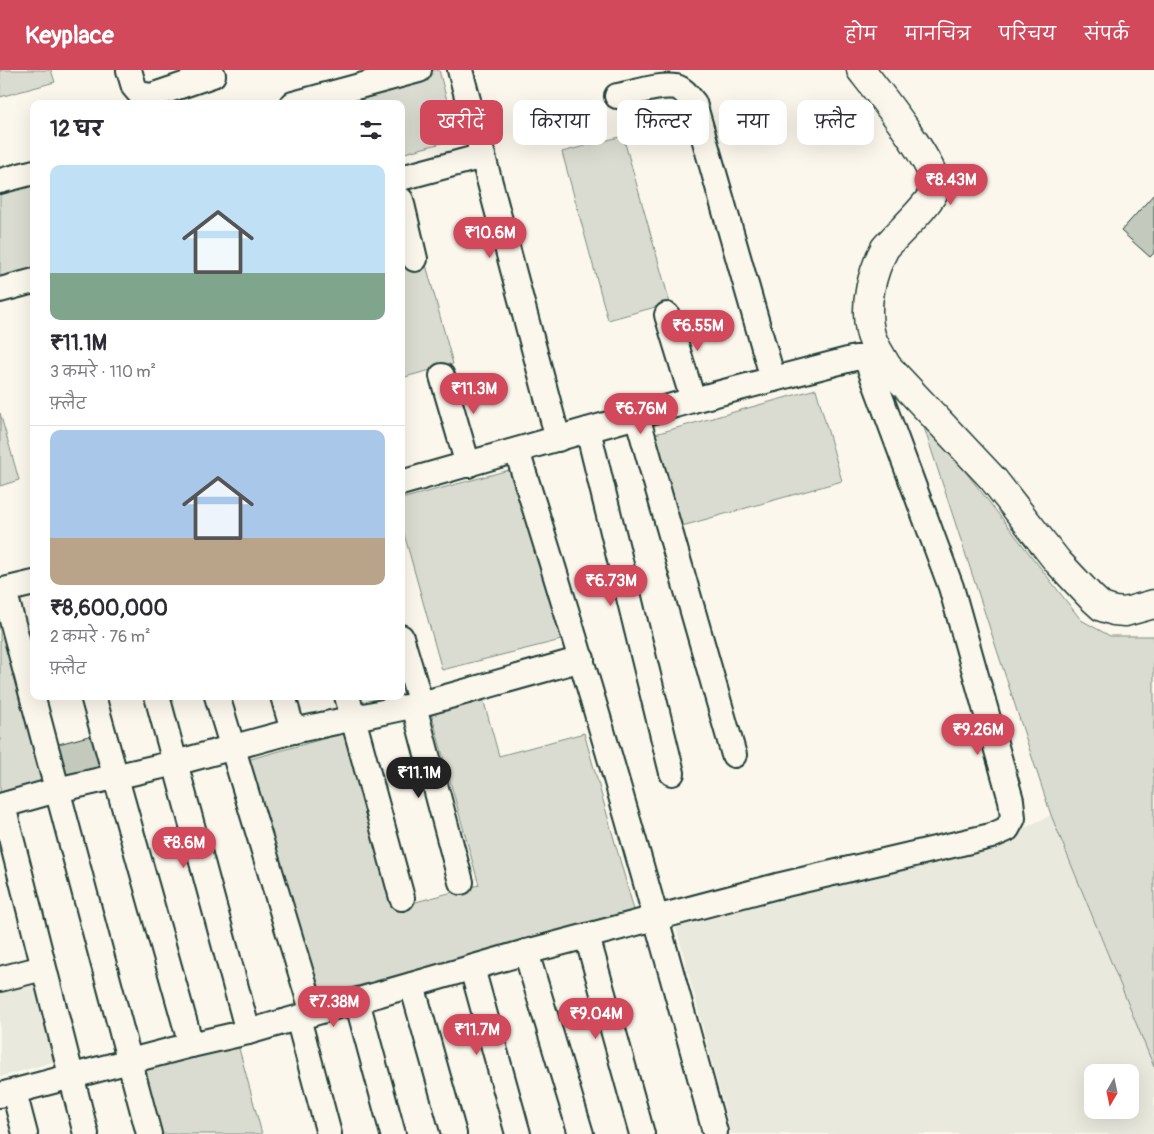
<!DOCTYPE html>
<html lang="hi">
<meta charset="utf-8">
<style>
:root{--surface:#fff;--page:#f7f7f7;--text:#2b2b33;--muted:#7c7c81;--line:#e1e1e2;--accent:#d1495b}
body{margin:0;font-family:Pangolin,"Playpen Sans Deva",sans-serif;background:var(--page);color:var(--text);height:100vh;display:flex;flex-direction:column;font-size:19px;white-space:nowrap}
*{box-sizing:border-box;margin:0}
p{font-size:16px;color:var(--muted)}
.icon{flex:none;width:28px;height:28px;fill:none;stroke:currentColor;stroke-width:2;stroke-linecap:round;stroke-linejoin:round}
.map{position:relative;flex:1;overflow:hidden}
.drawer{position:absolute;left:30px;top:30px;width:375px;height:600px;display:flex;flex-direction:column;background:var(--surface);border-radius:10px;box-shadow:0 5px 20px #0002}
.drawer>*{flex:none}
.banner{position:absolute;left:420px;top:30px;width:475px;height:45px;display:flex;gap:10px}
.needle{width:32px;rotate:189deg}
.fabs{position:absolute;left:1084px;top:994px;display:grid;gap:10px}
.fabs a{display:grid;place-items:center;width:55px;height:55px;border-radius:10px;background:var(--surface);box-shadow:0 5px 20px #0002;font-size:25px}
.price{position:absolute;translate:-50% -42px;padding:0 11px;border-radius:18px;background:var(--accent);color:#fff;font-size:16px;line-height:32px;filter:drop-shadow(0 1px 2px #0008)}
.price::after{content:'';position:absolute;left:50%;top:30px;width:15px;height:11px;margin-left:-8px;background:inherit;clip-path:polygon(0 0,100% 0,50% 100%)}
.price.on{background:#222;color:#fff}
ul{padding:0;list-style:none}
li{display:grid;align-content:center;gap:10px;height:265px;padding:0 20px}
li+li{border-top:1px solid var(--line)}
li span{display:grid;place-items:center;height:155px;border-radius:10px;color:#555}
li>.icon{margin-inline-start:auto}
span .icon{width:90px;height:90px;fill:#fffc;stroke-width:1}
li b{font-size:21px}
h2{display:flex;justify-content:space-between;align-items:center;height:60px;padding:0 20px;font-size:21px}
.tag{padding:0 18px;border-radius:10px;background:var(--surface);box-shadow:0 5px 20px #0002;font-size:18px;line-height:45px}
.tag.on{background:var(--accent);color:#fff}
header{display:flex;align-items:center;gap:30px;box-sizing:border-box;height:70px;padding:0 25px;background:var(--accent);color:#fff}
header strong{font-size:24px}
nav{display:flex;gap:28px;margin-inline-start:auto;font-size:18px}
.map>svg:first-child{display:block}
.built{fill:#eae9de;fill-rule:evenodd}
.green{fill:#dbdcd1;stroke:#7d8c82}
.building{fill:#c4c9be;stroke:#1f3d34}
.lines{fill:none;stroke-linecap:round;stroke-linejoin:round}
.street-casing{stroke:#1f3d34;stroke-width:28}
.secondary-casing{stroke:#1f3d34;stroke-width:31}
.street{stroke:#fbf7ec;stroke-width:24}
.secondary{stroke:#fbf7ec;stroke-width:28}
</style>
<header>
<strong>Keyplace</strong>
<nav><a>होम</a><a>मानचित्र</a><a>परिचय</a><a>संपर्क</a></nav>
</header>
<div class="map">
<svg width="1154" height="1064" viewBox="0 0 1154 1064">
<rect width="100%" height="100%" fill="#fbf7ec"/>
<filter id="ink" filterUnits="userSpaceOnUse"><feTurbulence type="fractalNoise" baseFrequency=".02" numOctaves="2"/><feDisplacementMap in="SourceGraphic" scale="10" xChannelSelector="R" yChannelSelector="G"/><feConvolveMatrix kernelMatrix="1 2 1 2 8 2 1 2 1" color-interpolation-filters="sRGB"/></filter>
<g filter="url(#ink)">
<g class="built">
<path d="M1051 745 1154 997V1064H731L675 853 1010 765ZM1092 1002H1130V1040H1092Z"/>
<path d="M35 906 60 990 0 1007V916Z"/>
</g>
<g class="green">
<path d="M0 0H51L55 12 0 27Z"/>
<path d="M395 0H439L457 69 401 84V34H264Z"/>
<path d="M623 66 670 233 608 250 562 82Z"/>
<path d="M34 93V209L0 218V102Z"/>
<path d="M425 191 453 294 401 308V197Z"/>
<path d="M816 319 842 411 675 458 648 366Z"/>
<path d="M919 342 1081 550 1110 566H1154V997L1051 745Z"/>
<path d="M0 343 19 410 0 416Z"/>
<path d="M513 399 561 570 442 600 401 453V429Z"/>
<path d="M0 548 47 716 0 727Z"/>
<path d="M482 625 499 686 584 663 634 840 313 928 247 690 348 662 397 837 479 815 430 639Z"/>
<path d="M237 971 262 1064H157L138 996Z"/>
</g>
<g class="building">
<path d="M1154 124V183L1150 187 1121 161Z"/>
<path d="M100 663 110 699 65 711 55 675Z"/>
</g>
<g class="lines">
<defs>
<g id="street">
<path d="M129 0 134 17 140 24 151 26 213 5"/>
<path d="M460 0 558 369"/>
<path d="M617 26C635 23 659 14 676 17 684 19 689 27 694 33L773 309"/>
<path d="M293 34 419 0"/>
<path d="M401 108 483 86"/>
<path d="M0 111 34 102"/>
<path d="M401 130 415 189"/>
<path d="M0 220 34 211"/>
<path d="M667 245 693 330"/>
<path d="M442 306 468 395"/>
<path d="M637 346 734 685"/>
<path d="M588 360 672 703"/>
<path d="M517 381C588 606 653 833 715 1062"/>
<path d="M401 413 693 330 855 288H866L881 292"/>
<path d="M4 520 149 1064"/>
<path d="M0 521 34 513"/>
<path d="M401 567 421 634"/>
<path d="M93 626 191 975"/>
<path d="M157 626 248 962"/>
<path d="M217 626 313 943"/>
<path d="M283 626 293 661"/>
<path d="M347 626 402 828"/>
<path d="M414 636 461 812"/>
<path d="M0 736 57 720 175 693 293 661 421 634 582 589"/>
<path d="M3 736 86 1064"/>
<path d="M587 866 642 1064"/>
<path d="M526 882 581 1064"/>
<path d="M472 898 518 1064"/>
<path d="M0 909 43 898"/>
<path d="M412 915 454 1064"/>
<path d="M357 931 393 1064"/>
<path d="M298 948 329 1064"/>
<path d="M14 1022 25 1064"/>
<path d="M0 1025 191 975 248 962 526 882 777 816 991 766 1007 759 1013 748 1011 730 951 517 866 288"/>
</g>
<path id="secondary" d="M861 0C875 18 942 101 935 119 931 133 896 165 885 178 872 202 864 234 870 261 872 273 881 285 887 296L993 409 1058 492 1091 527 1102 537 1114 541 1125 542 1154 534"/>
</defs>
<use href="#street" class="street-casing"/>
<use href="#secondary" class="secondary-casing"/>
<use href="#street" class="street"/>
<use href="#secondary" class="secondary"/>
</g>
</g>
</svg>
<div class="fabs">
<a><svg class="needle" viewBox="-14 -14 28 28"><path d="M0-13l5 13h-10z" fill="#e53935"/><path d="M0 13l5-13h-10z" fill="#7c7c81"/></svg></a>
</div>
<b class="price" style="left:951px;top:136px">₹8.43M</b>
<b class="price" style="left:490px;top:189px">₹10.6M</b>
<b class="price" style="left:698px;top:282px">₹6.55M</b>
<b class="price" style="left:474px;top:345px">₹11.3M</b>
<b class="price" style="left:641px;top:365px">₹6.76M</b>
<b class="price" style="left:611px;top:537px">₹6.73M</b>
<b class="price" style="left:978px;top:686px">₹9.26M</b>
<b class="price on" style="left:419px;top:729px">₹11.1M</b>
<b class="price" style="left:184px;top:799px">₹8.6M</b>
<b class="price" style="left:334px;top:958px">₹7.38M</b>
<b class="price" style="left:596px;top:970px">₹9.04M</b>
<b class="price" style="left:477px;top:986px">₹11.7M</b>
<div class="banner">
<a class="tag on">खरीदें</a>
<a class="tag">किराया</a>
<a class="tag">फ़िल्टर</a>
<a class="tag">नया</a>
<a class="tag">फ़्लैट</a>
</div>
<section class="drawer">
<h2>12 घर<svg class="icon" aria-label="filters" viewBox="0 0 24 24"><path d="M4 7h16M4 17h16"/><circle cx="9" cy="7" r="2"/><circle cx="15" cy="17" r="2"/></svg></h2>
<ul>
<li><span style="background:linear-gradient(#bfe0f5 70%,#7fa58c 0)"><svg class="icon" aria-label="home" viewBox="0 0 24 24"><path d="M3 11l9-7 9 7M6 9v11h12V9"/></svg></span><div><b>₹11.1M</b><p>3 कमरे · 110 m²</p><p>फ़्लैट</p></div></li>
<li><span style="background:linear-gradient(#a9c7e8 70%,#b9a48a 0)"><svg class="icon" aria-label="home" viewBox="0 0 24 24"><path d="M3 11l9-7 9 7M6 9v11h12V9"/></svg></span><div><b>₹8,600,000</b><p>2 कमरे · 76 m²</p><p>फ़्लैट</p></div></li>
</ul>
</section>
</div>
